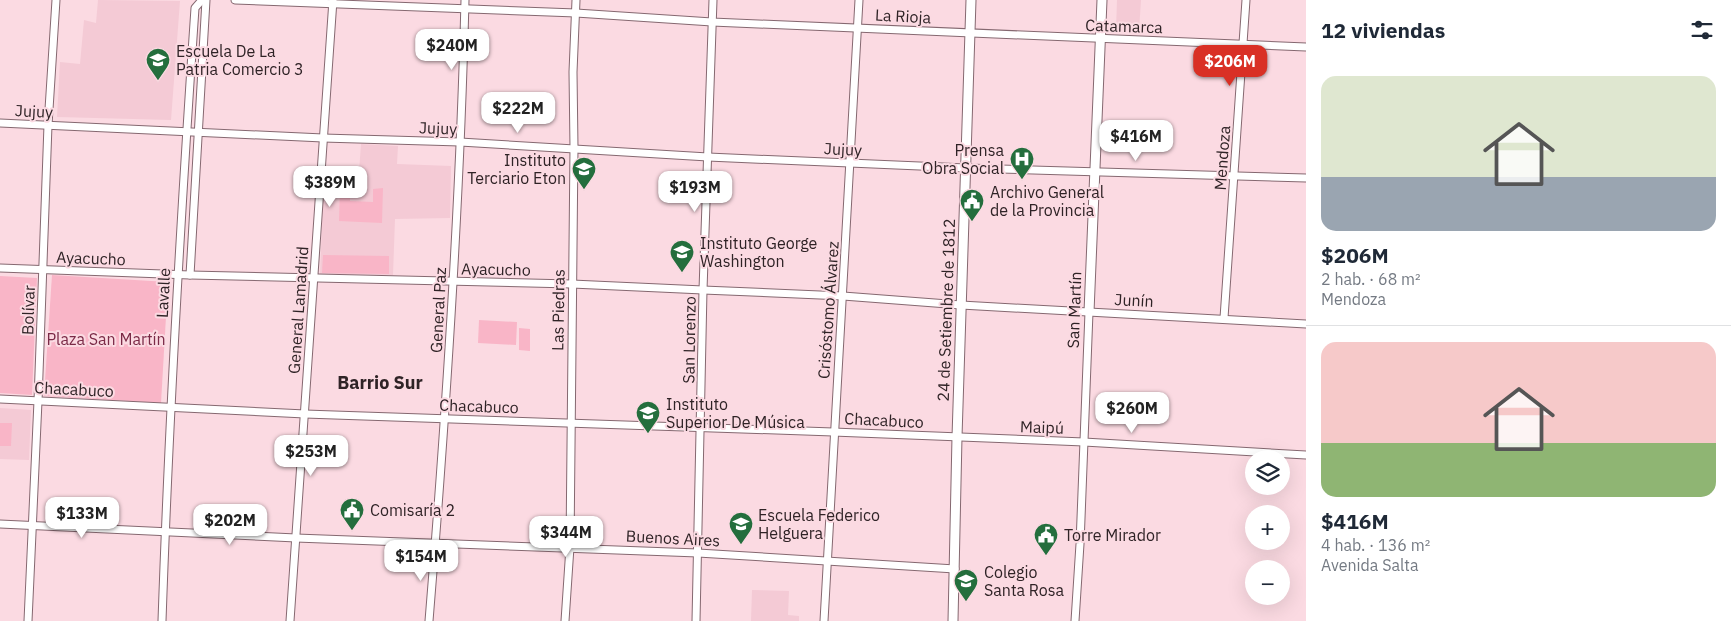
<!DOCTYPE html>
<html lang="es">
<meta charset="utf-8">
<style>
:root{--surface:#fff;--page:#f6f6f7;--text:#1f2937;--muted:#747a83;--line:#e0e1e3;--accent:#d93025}
body{margin:0;font-family:"IBM Plex Sans",sans-serif;background:var(--page);color:var(--text);height:100vh;display:flex;flex-direction:column;font-size:19px;white-space:nowrap}
*{box-sizing:border-box;margin:0}
p{font-size:16px;color:var(--muted)}
.icon{flex:none;width:28px;height:28px;fill:none;stroke:currentColor;stroke-width:2;stroke-linecap:round;stroke-linejoin:round}
.map{position:relative;flex:1;overflow:hidden}
.side{display:flex;flex-direction:column;background:var(--surface);width:425px}
.side>*{flex:none}
.fabs{position:absolute;left:1245px;top:450px;display:grid;gap:10px}
.fabs a{display:grid;place-items:center;width:45px;height:45px;border-radius:50%;background:var(--surface);box-shadow:0 5px 20px #0002;font-size:25px}
.price{position:absolute;translate:-50% -42px;padding:0 11px;border-radius:10px;background:#fff;color:#222;font-size:16px;line-height:32px;filter:drop-shadow(0 1px 2px #0008)}
.price::after{content:'';position:absolute;left:50%;top:30px;width:15px;height:11px;margin-left:-8px;background:inherit;clip-path:polygon(0 0,100% 0,50% 100%)}
.price.active{background:var(--accent);color:#fff}
ul{padding:0;list-style:none}
li{display:grid;align-content:center;gap:10px;height:265px;padding:0 15px}
li+li{border-top:1px solid var(--line)}
li span{display:grid;place-items:center;height:155px;border-radius:15px;color:#555}
li>.icon{margin-inline-start:auto}
span .icon{width:90px;height:90px;fill:#fffc;stroke-width:1}
li b{font-size:21px}
h2{display:flex;justify-content:space-between;align-items:center;height:60px;padding:0 15px;font-size:21px}
main{display:flex;flex:1;min-height:0}
.map>svg:first-child{display:block}
.built{fill:#f4cad5}
.green{fill:#f9b5c7}
.lines{fill:none;stroke-linecap:round;stroke-linejoin:round}
.minor-casing{stroke:#856870;stroke-width:9}
.major-casing{stroke:#856870;stroke-width:11}
.minor{stroke:#fff;stroke-width:7}
.major{stroke:#fff;stroke-width:9}
.labels{text-anchor:middle;dominant-baseline:central;stroke-width:4;stroke-linejoin:round;paint-order:stroke}
.street-label{font-size:16px;fill:#2f2326;stroke:#fbdae2}
.poi-label{font-size:16px;fill:#2f2326;stroke:#fbdae2;text-anchor:start}
.park-label{font-size:16px;fill:#7b2a47;stroke:#fbdae2}
.neighbourhood-label{font-size:18px;font-weight:bold;fill:#2f2326;stroke:#fbdae2}
</style>
<main>
<div class="map">
<svg width="1306" height="621" viewBox="0 0 1306 621">
<rect width="100%" height="100%" fill="#fbdae2"/>
<g class="built">
<path d="M98 0 180 1 171 120 57 117 60 62 80 64 84 20 96 23Z"/>
<path d="M1117 0H1141L1139 31 1116 30Z"/>
<path d="M361 144 398 146 397 164 451 166 450 218 395 219 393 275 320 274 324 171 359 172Z"/>
<path d="M0 408 31 410 29 460 0 459Z"/>
<path d="M752 590 789 591 788 615 799 616V621H751Z"/>
</g>
<g class="green">
<path d="M340 187H350V201L373 202V189L383 188 382 223 339 221Z"/>
<path d="M323 255 389 256V274L322 273Z"/>
<path d="M52 275 168 282 161 403 44 396Z"/>
<path d="M0 276 37 278 32 395 0 393Z"/>
<path d="M479 320 517 322 516 345 478 343Z"/>
<path d="M519 328 530 329V351L519 350Z"/>
<path d="M0 423H12L11 446H0Z"/>
</g>
<g class="lines">
<defs>
<g id="minor">
<path d="M235 0 576 13 712 22 1306 47"/>
<path d="M0 123 323 138 460 142 708 157 966 168 1306 178"/>
<path d="M0 268 190 275 572 284 703 290 843 296 961 305 1306 324"/>
<path d="M190 275 206 0"/>
<path d="M1224 318 1246 0"/>
<path d="M0 399 305 414 833 432 1084 442 1306 455"/>
<path d="M0 524 296 538 698 553 955 569"/>
<path d="M28 621 38 401 48 125 56 0"/>
<path d="M162 621C169 416 181 212 195 8L202 0"/>
<path d="M290 621 333 0"/>
<path d="M429 621C446 414 460 207 465 0"/>
<path d="M565 621 570 547 574 148 573 72 576 0"/>
<path d="M696 621 703 290 713 0"/>
<path d="M824 621 859 0"/>
<path d="M1075 621 1080 544 1089 312"/>
</g>
<g id="major">
<path d="M1089 312 1102 0"/>
<path d="M953 621 957 437 971 0"/>
</g>
</defs>
<use href="#minor" class="minor-casing"/>
<use href="#major" class="major-casing"/>
<use href="#minor" class="minor"/>
<use href="#major" class="major"/>
</g>
<defs>
<symbol id="school-pin" viewBox="-11 -11 22 30"><path d="M0 17L-7.5 6A9.5 9.5 0 1 1 7.5 6Z" fill="#246e3d" stroke="#fbdae2"/><path d="M0-5L7-2L0 1L-7-2ZM-4 1L0 2.5L4 1V4Q0 6-4 4Z" fill="#fff"/></symbol>
<symbol id="hospital-pin" viewBox="-11 -11 22 30"><path d="M0 17L-7.5 6A9.5 9.5 0 1 1 7.5 6Z" fill="#246e3d" stroke="#fbdae2"/><path d="M-5-5h3v3.5h4V-5h3V5h-3V1.5h-4V5h-3Z" fill="#fff"/></symbol>
<symbol id="university-pin" viewBox="-11 -11 22 30"><path d="M0 17L-7.5 6A9.5 9.5 0 1 1 7.5 6Z" fill="#246e3d" stroke="#fbdae2"/><path d="M0-5L7-2L0 1L-7-2ZM-4 1L0 2.5L4 1V4Q0 6-4 4Z" fill="#fff"/></symbol>
<symbol id="civic-pin" viewBox="-11 -11 22 30"><path d="M0 17L-7.5 6A9.5 9.5 0 1 1 7.5 6Z" fill="#246e3d" stroke="#fbdae2"/><path d="M-.6-6.5H3V-4.5H.6V-3L4-1V1h2V6H-6V1h2V-1L-.6-3ZM-1.2 2.5V6h2.4V2.5Z" fill="#fff"/></symbol>
</defs>
<g fill-rule="evenodd">
<use href="#school-pin" x="144" y="46" width="28" height="38"/>
<use href="#hospital-pin" x="1008" y="145" width="28" height="38"/>
<use href="#university-pin" x="570" y="155" width="28" height="38"/>
<use href="#civic-pin" x="958" y="187" width="28" height="38"/>
<use href="#university-pin" x="668" y="238" width="28" height="38"/>
<use href="#university-pin" x="634" y="399" width="28" height="38"/>
<use href="#civic-pin" x="338" y="496" width="28" height="38"/>
<use href="#school-pin" x="727" y="510" width="28" height="38"/>
<use href="#civic-pin" x="1032" y="521" width="28" height="38"/>
<use href="#school-pin" x="952" y="567" width="28" height="38"/>
</g>
<g class="labels">
<g class="street-label">
<text transform="translate(903 16) rotate(3)">La Rioja</text>
<text transform="translate(1124 26) rotate(2)">Catamarca</text>
<text transform="translate(34 111) rotate(3)">Jujuy</text>
<text transform="translate(438 128) rotate(2)">Jujuy</text>
<text transform="translate(843 149) rotate(3)">Jujuy</text>
<text transform="translate(1222 158) rotate(-86)">Mendoza</text>
<text transform="translate(91 258) rotate(2)">Ayacucho</text>
<text transform="translate(496 269) rotate(1)">Ayacucho</text>
<text transform="translate(163 293) rotate(-87)">Lavalle</text>
<text transform="translate(1134 300) rotate(3)">Junín</text>
<text transform="translate(28 310) rotate(-88)">Bolívar</text>
<text transform="translate(298 310) rotate(-86)">General Lamadrid</text>
<text transform="translate(438 310) rotate(-87)">General Paz</text>
<text transform="translate(558 310) rotate(-89)">Las Piedras</text>
<text transform="translate(828 310) rotate(-86)">Crisóstomo Álvarez</text>
<text transform="translate(946 310) rotate(-88)">24 de Setiembre de 1812</text>
<text transform="translate(1074 310) rotate(-88)">San Martín</text>
<text transform="translate(689 340) rotate(-89)">San Lorenzo</text>
<text transform="translate(74 389) rotate(3)">Chacabuco</text>
<text transform="translate(479 406) rotate(2)">Chacabuco</text>
<text transform="translate(884 420) rotate(3)">Chacabuco</text>
<text transform="translate(1042 427) rotate(2)">Maipú</text>
<text transform="translate(673 538) rotate(3)">Buenos Aires</text>
</g>
<g class="poi-label">
<text x="176" y="51">Escuela De La<tspan x="176" dy="18">Patria Comercio 3</tspan></text>
<text x="1004" y="150" text-anchor="end">Prensa<tspan x="1004" dy="18">Obra Social</tspan></text>
<text x="566" y="160" text-anchor="end">Instituto<tspan x="566" dy="18">Terciario Eton</tspan></text>
<text x="990" y="192">Archivo General<tspan x="990" dy="18">de la Provincia</tspan></text>
<text x="700" y="243">Instituto George<tspan x="700" dy="18">Washington</tspan></text>
<text x="666" y="404">Instituto<tspan x="666" dy="18">Superior De Música</tspan></text>
<text x="370" y="510">Comisaría 2</text>
<text x="758" y="515">Escuela Federico<tspan x="758" dy="18">Helguera</tspan></text>
<text x="1064" y="535">Torre Mirador</text>
<text x="984" y="572">Colegio<tspan x="984" dy="18">Santa Rosa</tspan></text>
</g>
<g class="park-label">
<text x="106" y="339">Plaza San Martín</text>
</g>
<g class="neighbourhood-label">
<text x="380" y="382">Barrio Sur</text>
</g>
</g>
</svg>
<div class="fabs">
<a><svg class="icon" aria-label="layers" viewBox="0 0 24 24"><path d="M12 4l9 5-9 5-9-5zM3 14l9 5 9-5"/></svg></a>
<a>+</a>
<a>−</a>
</div>
<b class="price" style="left:452px;top:71px">$240M</b>
<b class="price active" style="left:1230px;top:87px">$206M</b>
<b class="price" style="left:518px;top:134px">$222M</b>
<b class="price" style="left:1136px;top:162px">$416M</b>
<b class="price" style="left:330px;top:208px">$389M</b>
<b class="price" style="left:695px;top:213px">$193M</b>
<b class="price" style="left:1132px;top:434px">$260M</b>
<b class="price" style="left:311px;top:477px">$253M</b>
<b class="price" style="left:82px;top:539px">$133M</b>
<b class="price" style="left:230px;top:546px">$202M</b>
<b class="price" style="left:566px;top:558px">$344M</b>
<b class="price" style="left:421px;top:582px">$154M</b>
</div>
<section class="side">
<h2>12 viviendas<svg class="icon" aria-label="filters" viewBox="0 0 24 24"><path d="M4 7h16M4 17h16"/><circle cx="9" cy="7" r="2"/><circle cx="15" cy="17" r="2"/></svg></h2>
<ul>
<li><span style="background:linear-gradient(#dfe7d0 65%,#9aa5b1 0)"><svg class="icon" aria-label="home" viewBox="0 0 24 24"><path d="M3 11l9-7 9 7M6 9v11h12V9"/></svg></span><div><b>$206M</b><p>2 hab. · 68 m²</p><p>Mendoza</p></div></li>
<li><span style="background:linear-gradient(#f6c9c9 65%,#8fb573 0)"><svg class="icon" aria-label="home" viewBox="0 0 24 24"><path d="M3 11l9-7 9 7M6 9v11h12V9"/></svg></span><div><b>$416M</b><p>4 hab. · 136 m²</p><p>Avenida Salta</p></div></li>
</ul>
</section>
</main>
